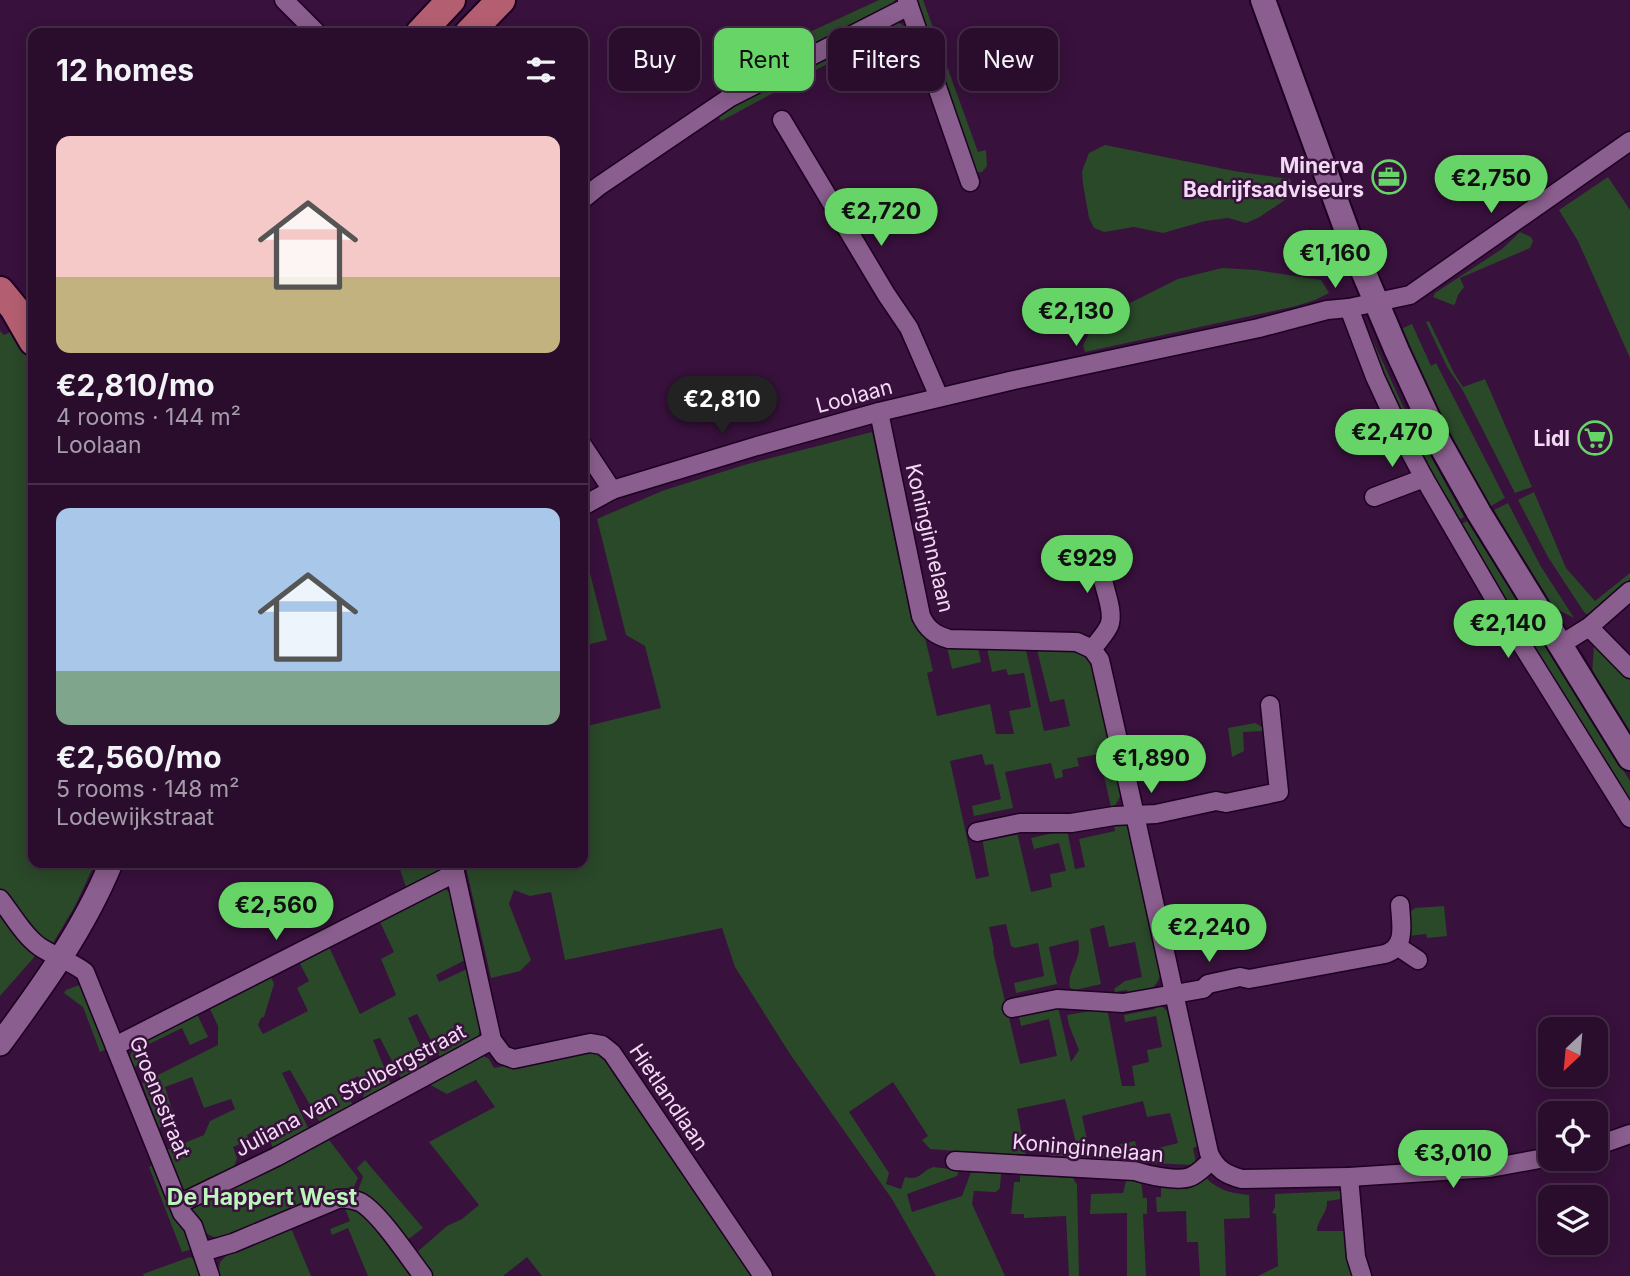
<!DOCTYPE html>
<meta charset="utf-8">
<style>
:root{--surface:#2a0d2d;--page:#361b39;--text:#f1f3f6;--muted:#a59caa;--line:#462d49;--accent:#66d467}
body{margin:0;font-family:Inter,sans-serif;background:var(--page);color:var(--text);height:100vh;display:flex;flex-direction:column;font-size:26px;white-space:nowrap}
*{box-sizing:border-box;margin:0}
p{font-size:23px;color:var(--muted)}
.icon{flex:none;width:38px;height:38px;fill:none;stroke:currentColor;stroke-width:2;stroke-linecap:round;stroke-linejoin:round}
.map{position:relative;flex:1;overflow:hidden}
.side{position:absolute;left:28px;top:28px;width:560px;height:840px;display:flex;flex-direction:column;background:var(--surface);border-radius:14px;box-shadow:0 4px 18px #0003,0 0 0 2px var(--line)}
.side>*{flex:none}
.guide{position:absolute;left:609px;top:28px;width:665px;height:63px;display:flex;gap:14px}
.needle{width:46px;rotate:206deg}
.controls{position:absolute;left:1538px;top:1017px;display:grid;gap:14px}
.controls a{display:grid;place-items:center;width:70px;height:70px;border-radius:14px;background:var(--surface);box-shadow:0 4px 18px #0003,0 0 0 2px var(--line);font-size:35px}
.price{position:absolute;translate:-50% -60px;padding:0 16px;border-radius:24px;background:var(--accent);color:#111;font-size:23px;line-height:46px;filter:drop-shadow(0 2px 4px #0008)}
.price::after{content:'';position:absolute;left:50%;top:42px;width:21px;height:16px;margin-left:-10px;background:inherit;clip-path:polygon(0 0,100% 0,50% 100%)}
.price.on{background:#222;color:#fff}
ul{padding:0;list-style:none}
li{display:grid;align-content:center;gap:14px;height:371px;padding:0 28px}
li+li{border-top:2px solid var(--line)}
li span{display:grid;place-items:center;height:217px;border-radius:14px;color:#555}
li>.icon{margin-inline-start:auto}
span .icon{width:126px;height:126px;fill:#fffc;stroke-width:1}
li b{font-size:30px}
h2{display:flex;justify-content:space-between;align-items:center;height:84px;padding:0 28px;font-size:30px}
.pill{padding:0 24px;border-radius:14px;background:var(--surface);box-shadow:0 4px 18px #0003,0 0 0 2px var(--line);font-size:24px;line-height:63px}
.pill.on{background:var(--accent);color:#111}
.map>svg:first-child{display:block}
.green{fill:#2a4929}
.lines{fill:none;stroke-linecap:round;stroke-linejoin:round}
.minor-casing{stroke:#1e0022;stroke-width:21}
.tertiary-casing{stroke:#1e0022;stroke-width:26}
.secondary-casing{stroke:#1e0022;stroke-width:28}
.primary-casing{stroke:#1e0022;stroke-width:32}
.minor{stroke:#8a5e8e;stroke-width:18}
.tertiary{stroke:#8a5e8e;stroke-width:23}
.secondary{stroke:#8a5e8e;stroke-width:24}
.primary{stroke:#b45f71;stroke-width:28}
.labels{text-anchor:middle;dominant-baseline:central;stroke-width:5;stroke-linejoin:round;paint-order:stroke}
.poi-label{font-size:21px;font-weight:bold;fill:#f2daf4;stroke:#38113c;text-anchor:end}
.street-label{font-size:21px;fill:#f2daf4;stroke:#38113c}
.neighbourhood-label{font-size:23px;font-weight:bold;fill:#bcf6ba;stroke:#38113c}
</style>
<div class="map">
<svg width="1630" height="1276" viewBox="0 0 1630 1276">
<rect width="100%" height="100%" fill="#38113c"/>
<g class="green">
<path d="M879 0H895L890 8 730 91 721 78 760 55Z"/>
<path d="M912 0H923L978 152 986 150 987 166 982 172 975 173 936 66 940 64 935 51 931 52Z"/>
<path d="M895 22C910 24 913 42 917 55L916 57 904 62 893 33 829 63 721 121 718 116 736 104Z"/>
<path d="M1105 145 1234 171 1290 179 1294 194 1258 218 1246 223 1228 218 1205 221 1163 233 1134 227 1104 232 1094 228 1089 218 1083 184 1082 171 1089 153Z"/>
<path d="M1608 177 1630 210V358L1578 241 1559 210Z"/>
<path d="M1520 232 1531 237 1533 241 1530 248 1460 278 1464 287 1458 295 1455 304 1453 305 1433 297 1435 293 1502 249Z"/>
<path d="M1222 268 1256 270 1321 280 1329 293 1315 300 1296 306 1085 352 1083 345 1091 330 1114 311 1178 279Z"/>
<path d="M1429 321 1454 373 1463 387 1485 379 1532 487 1515 493 1462 389 1447 367 1426 322Z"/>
<path d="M1412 324 1431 366 1436 363 1505 498 1491 506C1457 448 1427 390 1401 329Z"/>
<path d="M1368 330 1402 404 1464 517 1455 522 1397 410 1368 336Z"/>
<path d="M0 331 4 335 10 332 33 356V863H95L75 906 53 943 48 948 37 954 0 996Z"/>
<path d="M872 432 911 619H913L917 628 925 638 933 671 927 673 937 716 990 704 996 734H1014L1009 711 1031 707 1024 673 1008 675 1006 669 992 672 987 649 1026 650 1044 731 1070 726 1064 699 1050 702 1037 650 1084 652 1093 663 1122 793 1115 806 1111 807 1099 754 1077 758 1079 766 1062 770 1063 777 1055 779 1051 763 1005 772 1013 808 974 816 972 806 1001 799 993 764 985 765 982 754 950 761 976 879 989 876 982 838 1017 832 1031 892 1052 887 1050 874 1066 871 1059 843 1034 849 1031 838 1067 830 1075 869 1085 867 1079 839 1115 831 1113 820 1117 819 1129 825 1161 973C1155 993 1146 991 1128 995L1127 990 1115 992 1114 989 1125 981 1142 977 1135 942 1109 947 1104 925 1090 929 1101 984 1075 990 1070 988C1066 970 1083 961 1078 940L1049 947 1057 984 1016 993 1014 983 1044 976 1038 943 1015 948 1011 946 1006 924 989 927 994 950 993 951 1020 1064 1057 1056 1049 1019 1021 1026 1019 1017 1058 1007 1071 1062 1079 1050 1069 1025 1067 1015 1107 1008 1122 1086H1135L1132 1066 1149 1062 1147 1050 1162 1047 1156 1016 1125 1022 1124 1015 1155 1009 1154 1004H1160L1167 1011 1199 1146 1193 1148 1196 1162 1193 1165 1150 1163 1147 1151 1178 1143 1170 1113 1147 1117 1143 1101 1082 1116 1091 1159 1050 1157 1048 1149 1076 1143 1065 1099 1017 1109 1026 1156 930 1149 922 1140 928 1136 893 1082 849 1112 889 1173 886 1184 901 1189 905 1177C921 1181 921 1171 933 1167L959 1170 957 1176 907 1194 912 1212 962 1196 971 1172 1001 1174 1000 1188 996 1192 974 1191 972 1204 1005 1276H936L892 1199 790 1054 735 967 722 928 565 960 551 892 530 896 514 890 509 904 531 960 520 971 491 978 465 863H583V727L661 708 645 646 626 635 597 519 662 491 744 465Z"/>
<path d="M1534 492 1566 568 1595 601 1630 573V579L1590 614H1586L1584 612 1548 557 1518 500Z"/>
<path d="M1508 503 1540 565 1574 618 1547 604 1494 510Z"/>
<path d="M1467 521 1630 781V805L1458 526Z"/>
<path d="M583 546 607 640 586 645 583 634Z"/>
<path d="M1594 644 1630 680V737L1592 676Z"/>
<path d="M947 647 978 648 981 662 952 669Z"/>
<path d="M1255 723 1264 728V731L1243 732 1244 751 1232 757 1228 728Z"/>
<path d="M398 863H441C436 879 421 883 407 890Z"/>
<path d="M445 889 449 892 452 898 465 960 436 975 439 982 467 969 481 1025C480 1046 459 1051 442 1061L417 1014 408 1018 430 1068 403 1082 380 1038 373 1040 392 1087 365 1101 363 1096 366 1090 358 1076 343 1085 354 1108 322 1126 290 1070 282 1073 310 1132 275 1151 262 1127 247 1135 249 1140 233 1147 237 1158 233 1170 186 1195 167 1150 204 1135 210 1121 235 1109 231 1099 204 1108 192 1077 165 1087 175 1119 159 1128 142 1083 218 1045V1026L209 1007 270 975 274 984 264 1017 261 1018 258 1025 263 1034 308 1011 297 988 309 981 299 962 329 947 360 1014 396 995 381 959 394 952 380 922 440 890Z"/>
<path d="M1444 906 1447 936 1427 938 1426 934 1408 936 1409 913 1415 908Z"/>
<path d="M82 984 107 1049 100 1052 83 1007 64 993 66 990Z"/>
<path d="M197 1014 208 1037 190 1045 182 1028 143 1047 147 1060 134 1067 130 1056 134 1047Z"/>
<path d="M593 1050 608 1059 682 1173 752 1276H542L527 1257 503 1276H432L415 1254 447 1226 462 1219 479 1205 429 1142 495 1107 476 1080 447 1094 425 1082 478 1053 489 1059 494 1068Z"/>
<path d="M326 1136 358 1178 352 1191 340 1190 219 1238C200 1235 196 1220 189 1204Z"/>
<path d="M1135 1141 1140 1162 1100 1160 1098 1149Z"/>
<path d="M365 1160 423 1228 406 1241 357 1193 363 1177 357 1168Z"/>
<path d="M154 1164 183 1223 193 1249 182 1252 149 1167Z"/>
<path d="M1020 1175 1073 1178 1077 1185 1079 1276H1069L1066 1216 1024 1218V1214H1011L1014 1182H1020Z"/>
<path d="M1206 1178C1219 1191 1232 1193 1249 1195L1250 1218 1224 1219 1226 1276H1200L1198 1242H1187L1186 1211 1157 1212 1156 1197H1161V1185L1192 1186Z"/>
<path d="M1126 1181H1141L1143 1198H1147V1214H1143L1146 1276H1127V1213L1090 1214 1091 1194 1123 1193Z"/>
<path d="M1340 1191 1342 1199 1327 1201C1328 1213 1317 1220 1317 1231H1344L1353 1276H1258L1278 1266 1276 1214 1272 1213 1275 1207V1194Z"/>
<path d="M344 1206 357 1209 367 1218 410 1276H368L348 1228 332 1235 330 1229 350 1221Z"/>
<path d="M291 1228 311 1276H218L220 1262 229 1253Z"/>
<path d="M190 1257 197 1261 203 1276H144L143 1274Z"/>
</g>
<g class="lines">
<defs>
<g id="minor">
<path d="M284 0 317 33"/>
<path d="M907 0 970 182"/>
<path d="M782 120 886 294 909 328 939 397"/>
<path d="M583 199 599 186 729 98 909 6"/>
<path d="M1349 308 1375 377 1408 448 1424 478 1512 629 1630 818"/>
<path d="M879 412 921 616C927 629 935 635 949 639L1077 642 1092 649 1100 660 1135 815 1209 1153C1216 1169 1226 1175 1242 1179L1349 1177 1356 1257 1362 1276"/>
<path d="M583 446 612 490"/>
<path d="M1374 497 1424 478"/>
<path d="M583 506 612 490 757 446 879 412 1014 380 1259 328 1327 310 1349 308 1410 295 1630 141"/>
<path d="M1589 627 1630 669"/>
<path d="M1560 645 1589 627 1630 591"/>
<path d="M1092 649C1098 642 1105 634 1109 626 1117 608 1095 574 1101 553"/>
<path d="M977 832 1020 823H1071L1114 816 1156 814 1216 801 1226 803 1279 792 1270 705"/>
<path d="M453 863 492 1040 503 1055 514 1059 590 1043 602 1045 612 1053 763 1276"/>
<path d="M0 899C12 914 24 936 40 947 55 957 71 961 85 972L182 1213 193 1226 210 1276"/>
<path d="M1397 946 1418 960"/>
<path d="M1012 1008 1057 999 1123 1003 1203 989 1208 984 1240 977 1249 979 1385 954C1407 947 1401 924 1400 905"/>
<path d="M115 1046 455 873"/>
<path d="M1596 1146 1630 1134"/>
<path d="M955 1161 1135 1171C1147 1175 1178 1182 1190 1177 1198 1174 1205 1166 1212 1160"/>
<path d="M1349 1177 1490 1168 1550 1157"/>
<path d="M179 1204 276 1157 492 1040"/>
<path d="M202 1252 233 1243 338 1199C346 1198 353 1199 360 1202 379 1212 409 1258 423 1276"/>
</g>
<path id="tertiary" d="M0 1044C42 987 84 929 111 863"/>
<path id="secondary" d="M1263 0 1352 245 1397 351 1439 442 1479 513 1630 758"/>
<g id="primary">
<path d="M420 33 451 0"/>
<path d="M469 33 501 0"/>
<path d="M0 291 14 308 33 341"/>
</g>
</defs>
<use href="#minor" class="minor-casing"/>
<use href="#tertiary" class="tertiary-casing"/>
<use href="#secondary" class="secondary-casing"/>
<use href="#primary" class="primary-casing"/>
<use href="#minor" class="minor"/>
<use href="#tertiary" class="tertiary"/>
<use href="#secondary" class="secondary"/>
<use href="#primary" class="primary"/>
</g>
<defs>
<symbol id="office-ring" viewBox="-11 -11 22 22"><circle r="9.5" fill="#38113c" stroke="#66d467" stroke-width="1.5"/><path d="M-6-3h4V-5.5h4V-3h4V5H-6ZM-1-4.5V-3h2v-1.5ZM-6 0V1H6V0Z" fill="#66d467"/></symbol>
<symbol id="supermarket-ring" viewBox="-11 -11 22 22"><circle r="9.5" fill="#38113c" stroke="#66d467" stroke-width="1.5"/><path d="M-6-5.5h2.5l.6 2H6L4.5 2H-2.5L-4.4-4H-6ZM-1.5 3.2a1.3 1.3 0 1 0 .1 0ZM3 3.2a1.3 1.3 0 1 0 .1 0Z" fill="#66d467"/></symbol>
</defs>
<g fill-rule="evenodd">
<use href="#office-ring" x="1370" y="158" width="38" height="38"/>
<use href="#supermarket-ring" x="1576" y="419" width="38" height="38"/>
</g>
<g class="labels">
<g class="poi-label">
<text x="1364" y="165">Minerva<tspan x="1364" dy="24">Bedrijfsadviseurs</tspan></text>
<text x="1570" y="438">Lidl</text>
</g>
<g class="street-label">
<text transform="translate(854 396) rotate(-15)">Loolaan</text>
<text transform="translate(930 538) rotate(77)">Koninginnelaan</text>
<text transform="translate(350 1090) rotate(-28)">Juliana van Stolbergstraat</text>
<text transform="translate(160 1097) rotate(68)">Groenestraat</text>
<text transform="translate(669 1097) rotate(56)">Hietlandlaan</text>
<text transform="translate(1088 1148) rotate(5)">Koninginnelaan</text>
</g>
<g class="neighbourhood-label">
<text x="262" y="1197">De Happert West</text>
</g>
</g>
</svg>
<div class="controls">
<a><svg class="needle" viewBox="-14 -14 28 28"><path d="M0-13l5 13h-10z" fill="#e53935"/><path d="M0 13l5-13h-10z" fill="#a59caa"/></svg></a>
<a><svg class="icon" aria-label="locate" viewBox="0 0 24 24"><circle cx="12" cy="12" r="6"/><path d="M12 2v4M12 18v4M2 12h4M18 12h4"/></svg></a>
<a><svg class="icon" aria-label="layers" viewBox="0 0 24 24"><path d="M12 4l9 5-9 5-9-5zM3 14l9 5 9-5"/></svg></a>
</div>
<b class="price" style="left:1491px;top:215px">€2,750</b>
<b class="price" style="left:881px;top:248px">€2,720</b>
<b class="price" style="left:1335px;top:290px">€1,160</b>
<b class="price" style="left:1076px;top:348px">€2,130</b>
<b class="price on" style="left:722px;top:436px">€2,810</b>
<b class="price" style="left:1392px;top:469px">€2,470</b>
<b class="price" style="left:1087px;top:595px">€929</b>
<b class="price" style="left:1508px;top:660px">€2,140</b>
<b class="price" style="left:1151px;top:795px">€1,890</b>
<b class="price" style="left:276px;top:942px">€2,560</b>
<b class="price" style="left:1209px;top:964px">€2,240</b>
<b class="price" style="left:1453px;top:1190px">€3,010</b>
<div class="guide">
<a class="pill">Buy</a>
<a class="pill on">Rent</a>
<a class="pill">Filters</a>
<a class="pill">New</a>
</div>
<section class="side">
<h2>12 homes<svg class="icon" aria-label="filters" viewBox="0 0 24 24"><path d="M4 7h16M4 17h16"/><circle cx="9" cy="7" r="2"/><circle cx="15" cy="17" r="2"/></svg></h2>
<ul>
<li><span style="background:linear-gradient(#f6c9c9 65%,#c2b280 0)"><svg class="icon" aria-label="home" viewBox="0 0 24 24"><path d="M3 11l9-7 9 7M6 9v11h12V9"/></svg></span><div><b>€2,810/mo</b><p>4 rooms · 144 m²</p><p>Loolaan</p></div></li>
<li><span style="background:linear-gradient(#a9c7e8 75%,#7fa58c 0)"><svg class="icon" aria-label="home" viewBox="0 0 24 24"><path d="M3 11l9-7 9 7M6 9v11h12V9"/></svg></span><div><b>€2,560/mo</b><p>5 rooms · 148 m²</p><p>Lodewijkstraat</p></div></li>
</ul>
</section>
</div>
